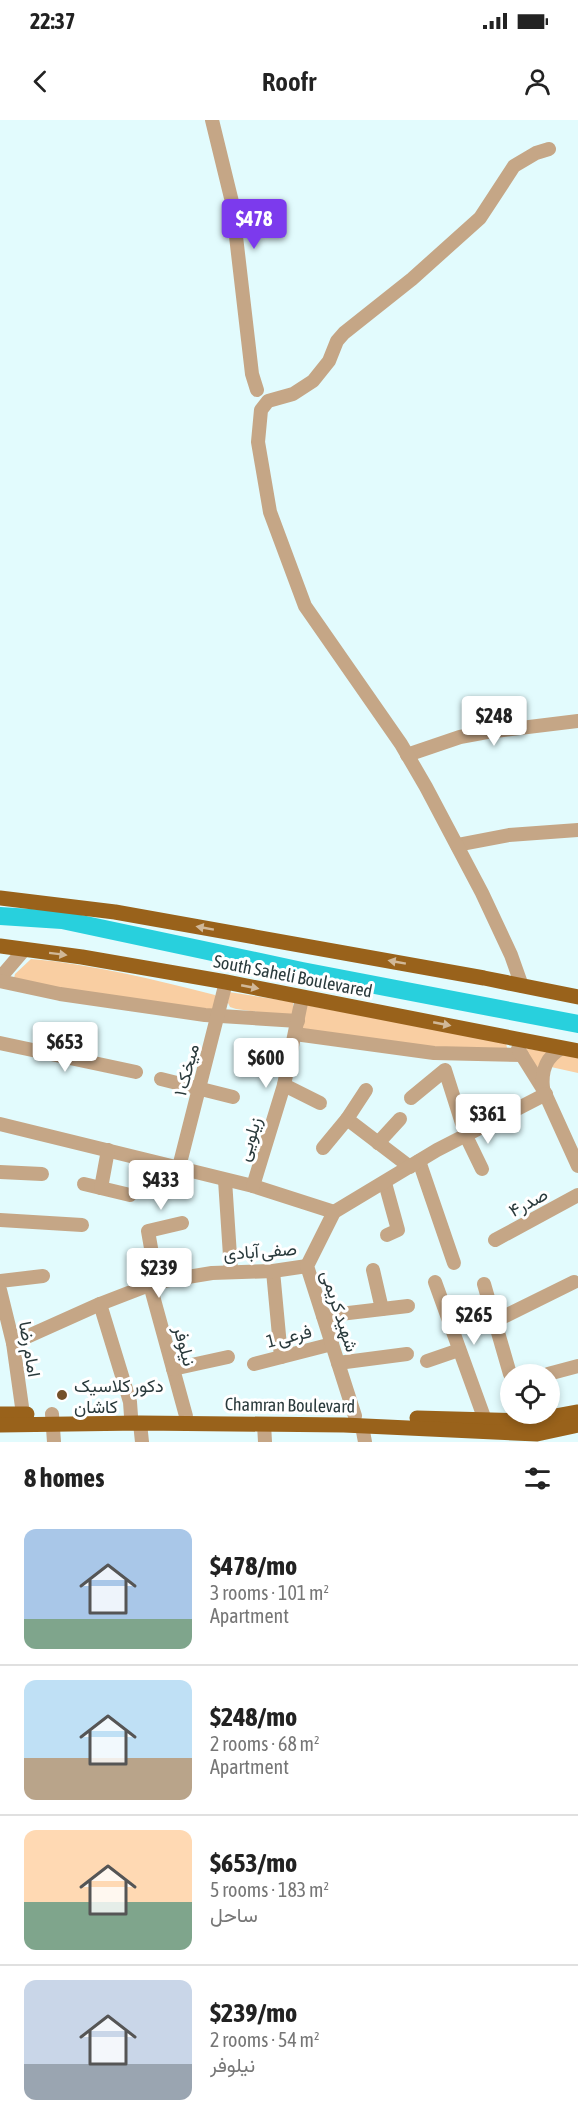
<!DOCTYPE html>
<meta charset="utf-8">
<style>
:root{--surface:#fff;--page:#f2f2f2;--text:#222;--muted:#767676;--line:#e0e0e0;--accent:#7c3aed}
body{margin:0;font-family:"Asap Condensed",Vazirmatn,sans-serif;background:var(--page);color:var(--text);height:100vh;display:flex;flex-direction:column;font-size:22px;white-space:nowrap}
*{box-sizing:border-box;margin:0}
p{font-size:20px;color:var(--muted)}
.icon{flex:none;width:33px;height:33px;fill:none;stroke:currentColor;stroke-width:2;stroke-linecap:round;stroke-linejoin:round}
.map{position:relative;height:1322px;overflow:hidden}
.panel{display:flex;flex-direction:column;background:var(--surface);flex:1}
.panel>*{flex:none}
.fabs{position:absolute;left:500px;top:1244px;display:grid;gap:12px}
.fabs a{display:grid;place-items:center;width:60px;height:60px;border-radius:50%;background:var(--surface);box-shadow:0 3px 9px #0003;font-size:30px}
.price{position:absolute;translate:-50% -51px;padding:0 14px;border-radius:6px;background:#fff;color:#222;font-size:20px;line-height:39px;filter:drop-shadow(0 2px 3px #0008)}
.price::after{content:'';position:absolute;left:50%;top:36px;width:18px;height:14px;margin-left:-9px;background:inherit;clip-path:polygon(0 0,100% 0,50% 100%)}
.price.active{background:var(--accent);color:#fff}
ul{padding:0;list-style:none}
li{display:flex;align-items:center;gap:18px;height:150px;padding:0 24px}
li+li{border-top:2px solid var(--line)}
li span{display:grid;place-items:center;flex:none;width:168px;height:120px;border-radius:12px;color:#555}
li>.icon{margin-inline-start:auto}
span .icon{width:72px;height:72px;fill:#fffc;stroke-width:1}
li b{font-size:26px}
h2{display:flex;justify-content:space-between;align-items:center;height:72px;padding:0 24px;font-size:26px}
.status{display:flex;justify-content:space-between;align-items:center;height:42px;padding:0 30px;background:var(--surface);direction:ltr}
.status svg{height:16px;fill:currentColor}
header{display:flex;justify-content:space-between;align-items:center;height:78px;padding:0 24px;background:var(--surface);font-size:27px;font-weight:600}
.map>svg:first-child{display:block}
.green{fill:#f9cea2}
.lines{fill:none;stroke-linecap:round;stroke-linejoin:round}
.river{stroke:#28d0dd;stroke-width:18}
.minor{stroke:#c5a686;stroke-width:14}
.major{stroke:#99621b;stroke-width:15}
.oneway{fill:#d1b898}
.poi-dot{fill:#745029;stroke:#fff;stroke-width:2}
.labels{text-anchor:middle;dominant-baseline:central;stroke-width:6;stroke-linejoin:round;paint-order:stroke}
.street-label{font-size:18px;fill:#2a3a3c;stroke:#fff}
.poi-label{font-size:18px;fill:#2a3a3c;stroke:#fff;text-anchor:start}
</style>
<div class="status"><b>22:37</b><svg viewBox="0 0 49 12"><path d="M0 12V9h3v3zM5 12V6h3v6zM10 12V3h3v9zM15 12V0h3v12zM26 1h20v11H26zM47 4h2v5h-2z"/></svg></div>
<header><svg class="icon" aria-label="back" viewBox="0 0 24 24"><path d="M15 5l-7 7 7 7"/></svg>Roofr<svg class="icon" aria-label="person" viewBox="0 0 24 24"><circle cx="12" cy="8" r="4"/><path d="M4 21q1-7 8-7t8 7"/></svg></header>
<div class="map">
<svg width="578" height="1322" viewBox="0 0 578 1322">
<rect width="100%" height="100%" fill="#e2fbfd"/>
<g class="green">
<path d="M31 839C93 844 155 860 215 875L218 880 210 894 13 862 15 854Z"/>
<path d="M229 872 293 882V897L236 889 230 887 228 883Z"/>
<path d="M306 885 506 923 507 928 505 931 435 928 301 910Z"/>
<path d="M524 928 547 932 536 950Z"/>
<path d="M561 934 578 937V953L551 947Z"/>
</g>
<g class="lines">
<path class="river" d="M0 796 62 800 302 851 578 904"/>
<g class="minor">
<path d="M212 0 232 82 252 254 257 270"/>
<path d="M407 635 460 617 487 612 578 601"/>
<path d="M457 725 509 715 578 710"/>
<path d="M0 858 24 830"/>
<path d="M0 861 60 874 205 895 298 901"/>
<path d="M522 866 511 835 482 773 426 667 401 624 305 486 270 392 258 322 261 290 268 281 293 274 313 261 329 241 337 221 344 213 412 159 480 98 514 46 536 33 549 29"/>
<path d="M295 914 434 933 522 935"/>
<path d="M0 923 136 952"/>
<path d="M518 929 543 969 578 1046"/>
<path d="M246 933 288 943"/>
<path d="M161 959 233 977"/>
<path d="M284 965 320 983"/>
<path d="M543 969C541 950 546 937 562 928"/>
<path d="M411 978 445 950 466 1016 482 1049"/>
<path d="M347 999 410 1047"/>
<path d="M0 1004 253 1066 334 1092"/>
<path d="M378 1023 400 999"/>
<path d="M323 1028 347 999 366 970"/>
<path d="M419 1041 454 1143"/>
<path d="M179 1047 226 862"/>
<path d="M0 1052 42 1054"/>
<path d="M225 1060 231 1151"/>
<path d="M385 1063 398 1110 387 1115"/>
<path d="M84 1064 130 1075"/>
<path d="M253 1066 284 965 302 878"/>
<path d="M101 1068 108 1030"/>
<path d="M0 1100 82 1105"/>
<path d="M495 1120 578 1075"/>
<path d="M373 1150 382 1189"/>
<path d="M273 1151 281 1237"/>
<path d="M0 1161 43 1156"/>
<path d="M157 1162 148 1111 182 1103"/>
<path d="M435 1162 485 1300"/>
<path d="M484 1164 510 1254"/>
<path d="M150 1165 186 1296"/>
<path d="M0 1170 13 1223 23 1294"/>
<path d="M100 1184 130 1282 131 1296"/>
<path d="M323 1196 408 1186"/>
<path d="M495 1201 574 1162"/>
<path d="M13 1223 100 1184 157 1162 212 1153 273 1151 307 1146"/>
<path d="M427 1241 459 1230"/>
<path d="M338 1243 407 1234"/>
<path d="M254 1244 332 1224"/>
<path d="M173 1249 228 1237"/>
<path d="M548 1254 578 1246"/>
<path d="M52 1294 54 1322"/>
<path d="M355 1296 307 1146 334 1092 437 1030 546 974"/>
<path d="M140 1303 142 1322"/>
<path d="M264 1304 265 1322"/>
<path d="M362 1306 365 1322"/>
</g>
<g class="major">
<path d="M0 778 115 792 484 858 578 877"/>
<path d="M0 826 82 837 226 862 578 931"/>
<path d="M0 1294H27"/>
<path d="M417 1298 529 1301 578 1292"/>
<path d="M0 1305 140 1303 344 1305 537 1314 578 1305"/>
</g>
</g>
<defs><path id="oneway-solid" d="M-6-.8H1V-3.2L6.5 0L1 3.2V.8H-6Z" transform="scale(1.5)"/></defs>
<g class="oneway">
<use href="#oneway-solid" transform="translate(205 808) rotate(-170)"/>
<use href="#oneway-solid" transform="translate(58 834) rotate(7)"/>
<use href="#oneway-solid" transform="translate(397 842) rotate(-170)"/>
<use href="#oneway-solid" transform="translate(250 867) rotate(11)"/>
<use href="#oneway-solid" transform="translate(442 904) rotate(11)"/>
</g>
<circle class="poi-dot" cx="62" cy="1275" r="6"/>
<g class="labels">
<g class="street-label">
<text transform="translate(293 856) rotate(11)">South Saheli Boulevared</text>
<text transform="translate(186 950) rotate(-75)">میخک ۱</text>
<text transform="translate(249 1019) rotate(-73)">زیلویی</text>
<text transform="translate(528 1082) rotate(-28)">صدر۴</text>
<text transform="translate(260 1131) rotate(-4)">صفی آبادی</text>
<text transform="translate(340 1191) rotate(72)">شهید کریمی</text>
<text transform="translate(289 1216) rotate(-14)">فرعی 1</text>
<text transform="translate(185 1226) rotate(75)">نیلوفر</text>
<text transform="translate(30 1229) rotate(80)">امام رضا</text>
<text transform="translate(290 1285) rotate(1)">Chamran Boulevard</text>
</g>
<g class="poi-label">
<text x="74" y="1265">دکور کلاسیک<tspan x="74" dy="21">کاشان</tspan></text>
</g>
</g>
</svg>
<div class="fabs">
<a><svg class="icon" aria-label="locate" viewBox="0 0 24 24"><circle cx="12" cy="12" r="6"/><path d="M12 2v4M12 18v4M2 12h4M18 12h4"/></svg></a>
</div>
<b class="price active" style="left:254px;top:130px">$478</b>
<b class="price" style="left:494px;top:627px">$248</b>
<b class="price" style="left:65px;top:953px">$653</b>
<b class="price" style="left:266px;top:969px">$600</b>
<b class="price" style="left:488px;top:1025px">$361</b>
<b class="price" style="left:161px;top:1091px">$433</b>
<b class="price" style="left:159px;top:1179px">$239</b>
<b class="price" style="left:474px;top:1226px">$265</b>
</div>
<section class="panel">
<h2>8 homes<svg class="icon" aria-label="filters" viewBox="0 0 24 24"><path d="M4 7h16M4 17h16"/><circle cx="9" cy="7" r="2"/><circle cx="15" cy="17" r="2"/></svg></h2>
<ul>
<li><span style="background:linear-gradient(#a9c7e8 75%,#7fa58c 0)"><svg class="icon" aria-label="home" viewBox="0 0 24 24"><path d="M3 11l9-7 9 7M6 9v11h12V9"/></svg></span><div><b>$478/mo</b><p>3 rooms · 101 m²</p><p>Apartment</p></div></li>
<li><span style="background:linear-gradient(#bfe0f5 65%,#b9a48a 0)"><svg class="icon" aria-label="home" viewBox="0 0 24 24"><path d="M3 11l9-7 9 7M6 9v11h12V9"/></svg></span><div><b>$248/mo</b><p>2 rooms · 68 m²</p><p>Apartment</p></div></li>
<li><span style="background:linear-gradient(#ffd9b3 60%,#7fa58c 0)"><svg class="icon" aria-label="home" viewBox="0 0 24 24"><path d="M3 11l9-7 9 7M6 9v11h12V9"/></svg></span><div><b>$653/mo</b><p>5 rooms · 183 m²</p><p>ساحل</p></div></li>
<li><span style="background:linear-gradient(#c9d6e8 70%,#9aa5b1 0)"><svg class="icon" aria-label="home" viewBox="0 0 24 24"><path d="M3 11l9-7 9 7M6 9v11h12V9"/></svg></span><div><b>$239/mo</b><p>2 rooms · 54 m²</p><p>نیلوفر</p></div></li>
</ul>
</section>
